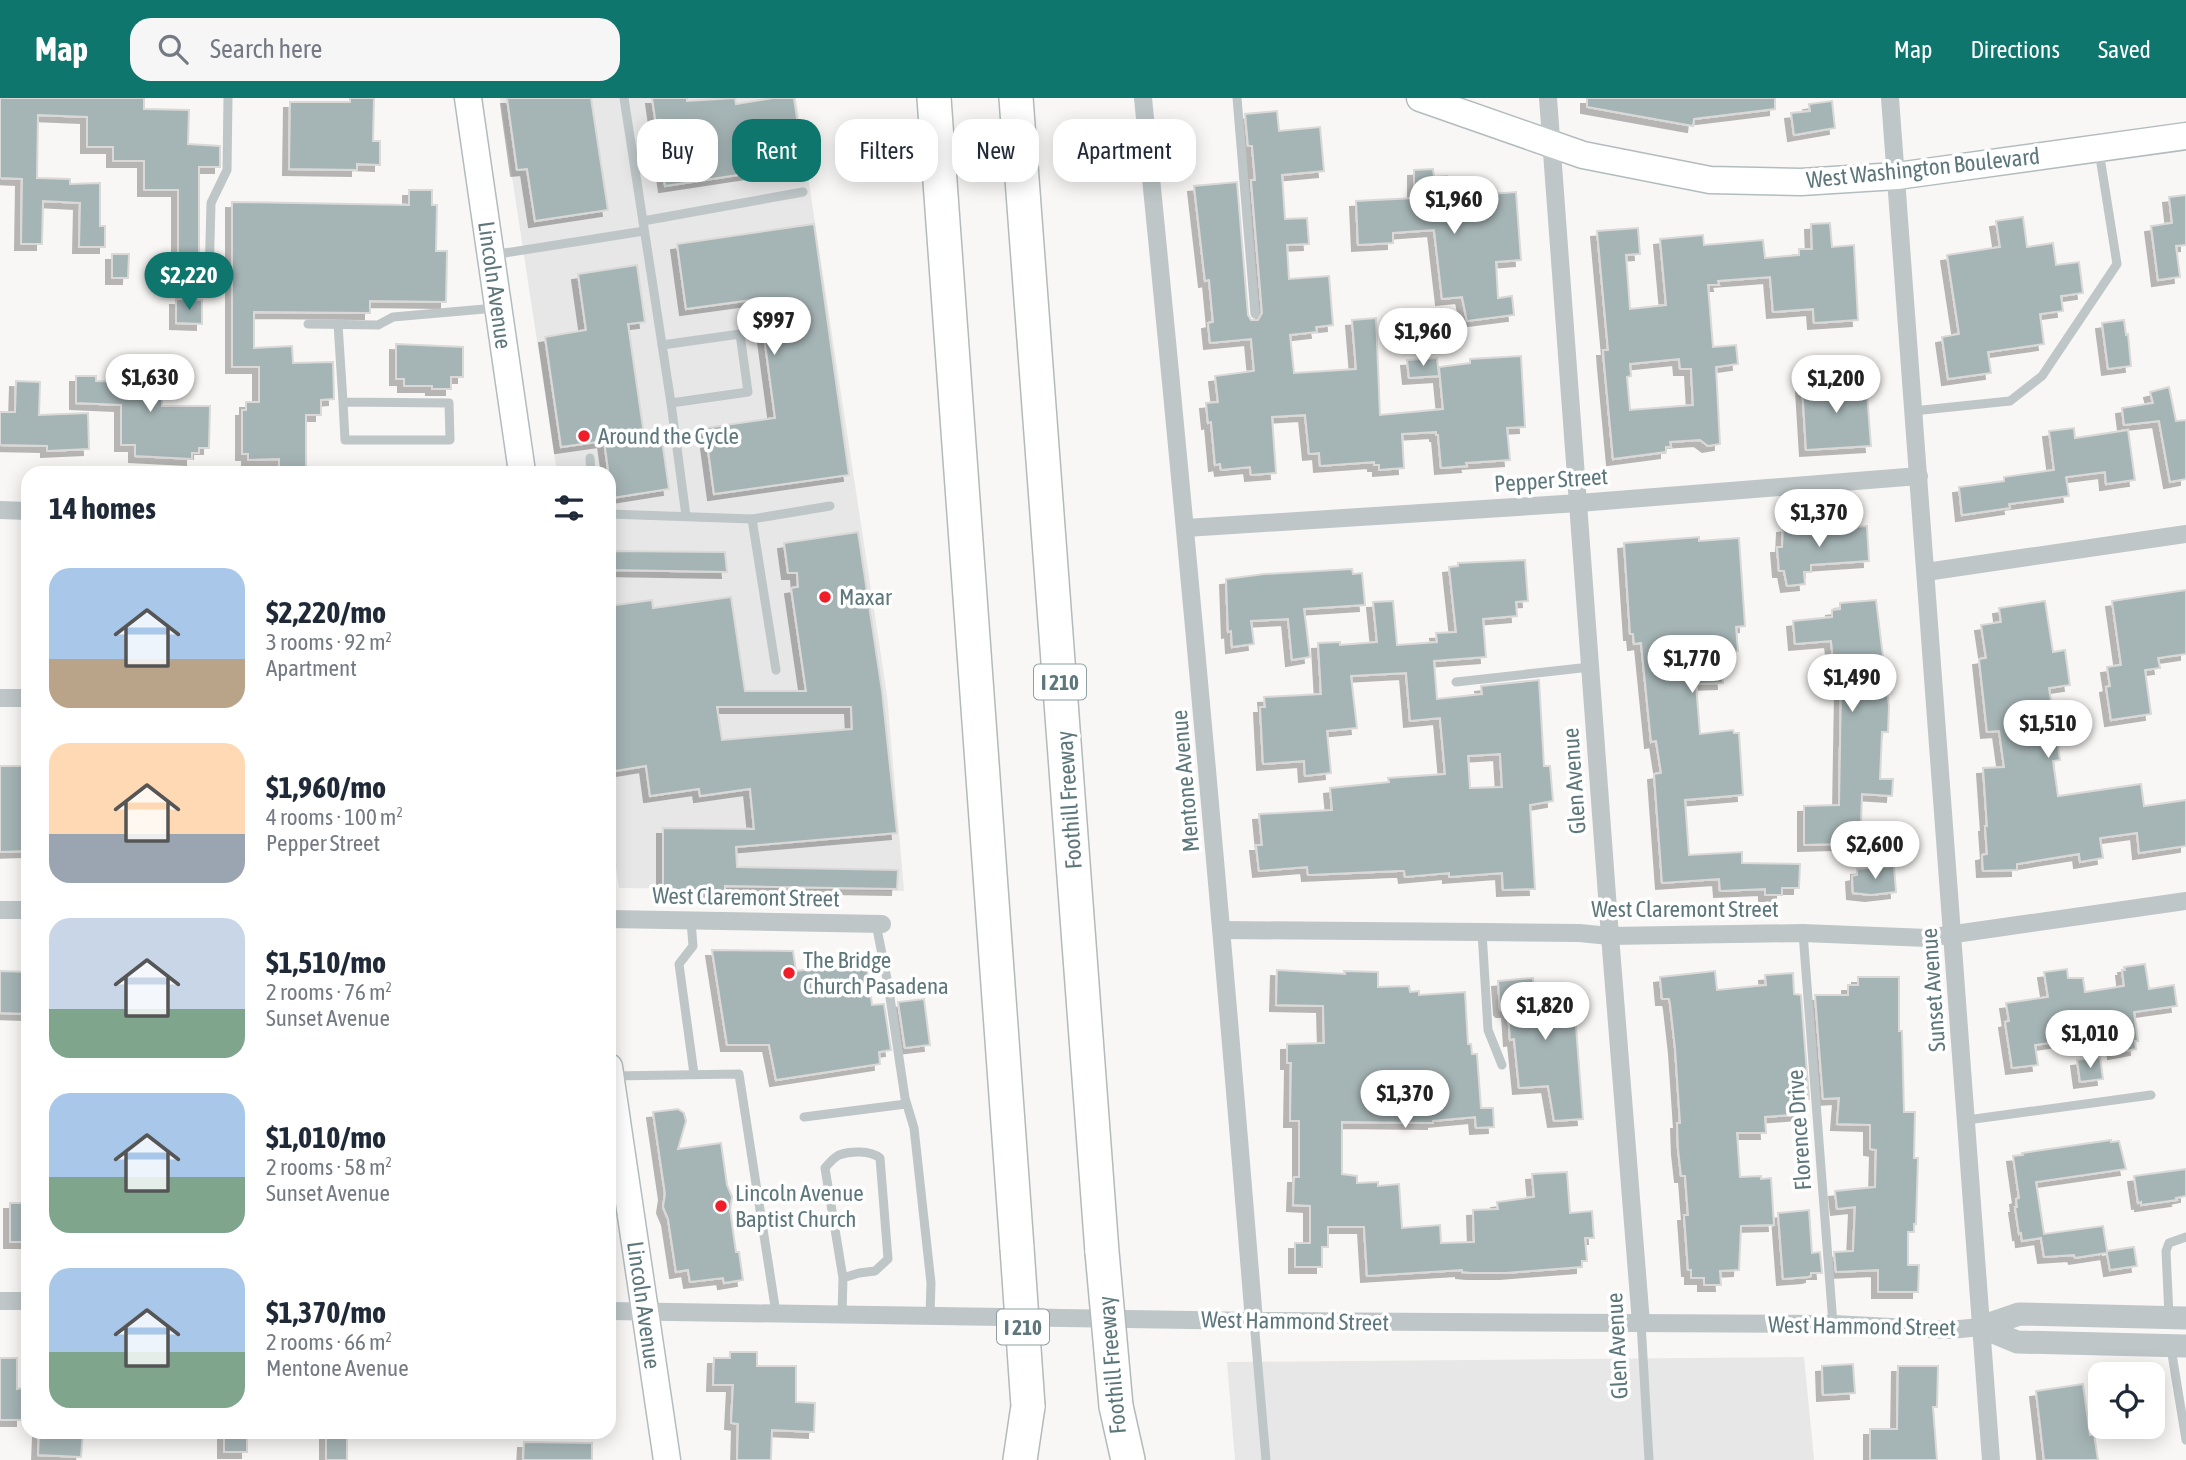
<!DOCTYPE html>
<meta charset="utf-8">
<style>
:root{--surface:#fff;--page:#f6f6f7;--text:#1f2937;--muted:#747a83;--accent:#0f766e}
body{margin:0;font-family:"Asap Condensed",sans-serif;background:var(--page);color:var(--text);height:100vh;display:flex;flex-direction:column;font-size:26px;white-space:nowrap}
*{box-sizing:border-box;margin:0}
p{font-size:23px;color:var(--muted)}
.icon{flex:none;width:38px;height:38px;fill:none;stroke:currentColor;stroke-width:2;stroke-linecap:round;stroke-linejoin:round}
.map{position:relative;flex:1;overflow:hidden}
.side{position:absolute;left:21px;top:368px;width:595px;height:973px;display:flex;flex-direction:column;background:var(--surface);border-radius:21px;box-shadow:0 4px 18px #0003}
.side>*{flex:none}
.hud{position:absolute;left:637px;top:21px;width:665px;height:63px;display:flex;gap:14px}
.buttons{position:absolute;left:2088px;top:1264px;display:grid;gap:14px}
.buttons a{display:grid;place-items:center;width:77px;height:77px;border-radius:14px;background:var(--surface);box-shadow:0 4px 18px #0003;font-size:35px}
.price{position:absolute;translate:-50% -60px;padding:0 16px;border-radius:24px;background:#fff;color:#222;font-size:23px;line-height:46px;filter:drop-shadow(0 2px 4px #0008)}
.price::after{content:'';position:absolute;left:50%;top:42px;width:21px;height:16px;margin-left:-10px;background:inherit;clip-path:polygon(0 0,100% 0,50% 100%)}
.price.selected{background:var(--accent);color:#fff}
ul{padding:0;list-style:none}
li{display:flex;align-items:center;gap:21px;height:175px;padding:0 28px}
li span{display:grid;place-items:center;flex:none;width:196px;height:140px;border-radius:21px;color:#555}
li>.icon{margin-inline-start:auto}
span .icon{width:84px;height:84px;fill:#fffc;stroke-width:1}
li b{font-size:30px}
h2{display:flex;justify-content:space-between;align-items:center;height:84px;padding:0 28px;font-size:30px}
.tag{padding:0 24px;border-radius:21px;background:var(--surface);box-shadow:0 4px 18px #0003;font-size:24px;line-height:63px}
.tag.selected{background:var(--accent);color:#fff}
header{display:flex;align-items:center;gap:42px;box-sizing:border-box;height:98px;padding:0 35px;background:var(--accent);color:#fff}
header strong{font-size:33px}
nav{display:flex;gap:38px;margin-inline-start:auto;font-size:24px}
.search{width:490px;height:63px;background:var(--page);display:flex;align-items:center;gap:18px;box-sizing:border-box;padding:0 24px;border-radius:21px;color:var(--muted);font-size:26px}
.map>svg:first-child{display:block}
.built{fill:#e6e7e6}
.building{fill:#a5b4b5;stroke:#dad9d7;stroke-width:2;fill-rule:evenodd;filter:url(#shadow)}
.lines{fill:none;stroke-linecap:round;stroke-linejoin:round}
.secondary-casing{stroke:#b2bcbe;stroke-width:29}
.motorway-casing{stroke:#b3babc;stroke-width:36}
.service{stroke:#bec6c7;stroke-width:9}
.minor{stroke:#bec6c7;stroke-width:18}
.tertiary{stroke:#bec6c7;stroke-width:23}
.secondary{stroke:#fff;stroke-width:26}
.motorway{stroke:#fff;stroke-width:33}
.motorway-bridge-casing{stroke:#b3babc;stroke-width:36;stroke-linecap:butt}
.motorway-bridge{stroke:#fff;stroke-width:33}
.poi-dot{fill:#ef1e29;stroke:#fff;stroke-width:2.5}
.labels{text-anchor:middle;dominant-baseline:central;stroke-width:7;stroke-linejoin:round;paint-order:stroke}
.shield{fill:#fff;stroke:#8ea0a3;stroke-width:2}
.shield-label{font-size:21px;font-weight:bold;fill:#5d777c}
.street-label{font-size:23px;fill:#5d777c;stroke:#fff}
.poi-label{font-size:23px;fill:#5d777c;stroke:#fff;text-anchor:start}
</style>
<header>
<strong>Map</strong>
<div class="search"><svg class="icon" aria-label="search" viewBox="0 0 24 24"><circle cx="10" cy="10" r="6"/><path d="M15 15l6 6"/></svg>Search here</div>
<nav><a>Map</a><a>Directions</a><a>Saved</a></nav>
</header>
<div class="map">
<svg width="2186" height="1362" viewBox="0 0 2186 1362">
<defs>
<filter id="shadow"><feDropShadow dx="-6" dy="6" stdDeviation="0" flood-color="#0004"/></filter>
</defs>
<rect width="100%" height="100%" fill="#f8f7f5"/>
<g class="built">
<path d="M500 0H796L887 597 904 793 619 790 609 722V374H557Z"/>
<path d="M1804 1259 1814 1362H1235L1227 1264Z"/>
</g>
<g class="building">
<path d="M0 0H144V11L189 12 188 46 220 48V69H199V156H178V92H144V63H113V49H87V19L38 17 37 80 70 81V86L100 85V128H105V149H79L80 105 43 103 42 146H21L22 81 0 80Z"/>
<path d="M350 0H374L373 43H380V67L357 66V72L289 71 290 4H350Z"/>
<path d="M507 0H591L608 112 535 123 527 71 517 72Z"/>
<path d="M652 0H687V3L735 0 736 6 773 0H794L804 67 665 88Z"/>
<path d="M1587 0H1775V11L1694 21 1693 28 1587 9Z"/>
<path d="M1832 3 1835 30 1794 37 1791 15 1810 13 1809 6Z"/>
<path d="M1277 13 1279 33 1320 29 1324 73 1282 77 1285 121 1307 120 1309 146 1287 147 1289 181 1329 178 1333 227 1316 229 1317 234 1290 237 1294 275 1356 271 1352 222 1376 220 1380 317 1443 311 1439 269 1470 265V261L1521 258 1525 329 1507 330 1510 362 1466 365 1467 368 1441 370 1438 337H1436V334L1402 336 1404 370 1379 372V367H1374V364L1320 368 1319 355 1309 356 1305 317 1272 319 1276 375 1251 377 1250 369 1221 372 1220 366 1215 367 1211 324 1208 325 1206 305 1218 304 1215 278 1254 273 1251 241 1210 245 1208 225 1213 224 1209 182 1205 183 1194 88 1237 84 1248 217 1251 222H1258L1262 215 1251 82H1255L1252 48H1248L1245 16Z"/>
<path d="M1433 71 1434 79 1447 78 1448 88 1491 85V96L1516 94 1521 162 1496 164 1498 200 1512 198 1514 217 1467 223 1462 199 1442 201 1434 132 1393 135V145L1358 147 1356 103 1414 100V72Z"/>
<path d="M409 92H432V107H437L436 153H447L446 204 370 203V215L254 214V250L292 248 293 265 333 264 334 301 321 302V317H306V369H279V361L248 362V356H242V312H246V304H259V269H232V104L409 107Z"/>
<path d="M2186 97V147L2176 148 2180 179 2158 182 2151 128 2172 125 2169 99Z"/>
<path d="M2023 119 2027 149 2053 145 2056 167 2079 164 2083 195 2061 198 2063 213 2040 216 2044 246 1988 254 1991 275 1948 281 1942 239 1959 236 1947 157 2000 149 1996 123Z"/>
<path d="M1830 125 1832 149 1854 147 1858 222 1814 225 1813 211 1773 214 1770 179 1718 183 1719 187H1708L1713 249 1736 247 1738 266 1716 269 1720 346 1708 348 1700 342 1670 344 1671 349H1666V354L1613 361 1604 265 1603 252H1608L1597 133 1638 130 1640 156 1626 157 1630 211 1666 207 1660 141 1703 137 1704 147 1763 142 1765 160 1799 157V151H1812L1811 126ZM1679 261 1680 271H1691L1693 307 1630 312 1627 279 1631 278 1630 266Z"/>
<path d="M814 126 849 377 714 396 705 330 775 320 759 201 686 211 677 146Z"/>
<path d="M112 156H129L128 180H112Z"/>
<path d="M637 167 645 224 628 226 644 337 661 335 669 391 612 400 604 343 561 349 545 239 586 232 578 176Z"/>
<path d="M176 201 202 202V226L176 225Z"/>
<path d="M2124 222 2126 237 2128 236 2131 268 2108 271 2102 225Z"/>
<path d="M396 246 463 249V279H451V291H432V288H404V281H396Z"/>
<path d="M133 259 156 260 155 269 158 271 162 285V308H210L209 350H199V355H192V361L135 358V347H121V307L76 305V278H96V283L132 284Z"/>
<path d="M1437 260 1439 278 1409 280 1407 262Z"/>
<path d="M1866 282 1871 348 1806 352 1802 287Z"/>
<path d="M16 283 40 284 39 317 88 315 89 351 47 353V348L0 347V314H15Z"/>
<path d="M2169 289 2176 323 2186 322V381L2170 384 2159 323 2124 327 2122 310 2153 305 2150 294Z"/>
<path d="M2074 330 2075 340 2128 332 2135 382 2106 386 2105 374 2066 379 2069 398 2009 406 2010 410 1962 417 1959 389 2004 383V379L2054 372 2049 333Z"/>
<path d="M1815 426V432L1867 428 1869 463 1811 467V474H1804L1805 486 1787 488 1784 473H1779L1777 449H1782L1783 429Z"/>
<path d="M858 434 882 593 897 735 736 749 737 769 898 772 897 791 725 788V793L663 792V730L754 731 750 691 700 698 699 691 650 698 646 668 609 674V508L652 502 653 510 731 499 745 593H806L791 490 798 489 797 475H788L784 445ZM717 609H851L852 631 722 642Z"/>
<path d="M1699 439V443L1739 440 1745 528 1736 529 1738 553 1721 554 1723 585 1696 586 1700 636 1733 632 1734 635H1739L1743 697 1685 702 1689 757 1742 754V765L1800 766 1799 790H1782V797H1765V791L1720 793 1719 781 1662 785 1654 676 1661 675 1656 643 1651 644 1641 545 1634 546 1633 536H1630L1624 445Z"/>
<path d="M609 453 725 454 727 474 609 472Z"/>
<path d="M1525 462 1528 503 1516 504 1517 518 1483 521 1486 559 1434 563 1437 601 1482 596 1481 588 1539 582 1544 668H1550L1553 703 1530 707 1535 791 1503 792 1502 775 1449 779V775L1405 779 1404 773H1398L1308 777 1307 769 1259 773 1256 747H1262L1259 716 1332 712 1330 690 1389 684 1388 680 1445 676 1440 620 1410 623 1406 575 1351 578 1357 630 1327 633 1331 675 1305 678 1304 663 1263 666 1260 609H1265L1264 599 1321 596 1318 545 1340 544V547L1377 544 1373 504 1393 503 1397 547 1437 544 1436 535 1456 534 1449 469 1458 468V465ZM1500 656 1502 689 1470 690 1468 658Z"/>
<path d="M1352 471 1353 476 1362 475 1365 507 1304 511 1310 559 1292 562 1288 521 1251 523 1254 546 1232 549 1231 533 1228 534 1226 481 1264 476Z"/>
<path d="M2186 492V556L2158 560 2160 570 2145 572 2151 616 2111 622 2106 589 2110 588 2107 569 2121 567 2112 503Z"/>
<path d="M1876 502 1889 608 1888 634H1882L1880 681H1893L1892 698 1862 696 1861 727H1844V734L1839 733V746L1804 747V708L1839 707 1841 589 1836 590 1831 543 1795 546 1793 523 1832 519V512L1840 511V505Z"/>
<path d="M2045 503 2053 554 2065 552 2070 587 2049 590 2060 662 2053 663 2058 698 2141 686 2144 708 2186 702V748L2139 755 2137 735 2100 740 2103 760 2080 764 2079 756 2017 766V772L1983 773 1982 757 1987 756 1985 728H1987L1983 670 2004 669 1999 633 1987 634 1979 561 1986 560 1981 527 2001 524 1999 510Z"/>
<path d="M0 668H28V753L0 754Z"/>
<path d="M1894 768 1896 794 1871 797 1853 795 1852 778 1857 777V771Z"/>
<path d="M712 852 793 853 796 873 866 862 872 907 884 906 891 952 879 954 880 966 776 982 769 947H727Z"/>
<path d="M2145 866 2149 891 2174 887 2177 908 2134 914 2138 943H2135L2136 951 2114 955 2108 917 2066 923 2069 942 2035 947 2038 967 2012 970 2005 924 2009 923 2006 905 2048 899 2044 874 2067 871 2068 880H2083L2085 894 2124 888 2122 872H2125L2124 869Z"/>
<path d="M1277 872 1345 876 1344 873 1378 874V889L1409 888 1410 894 1419 893V897L1465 894 1468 946H1471L1472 956H1477L1481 1010H1493L1494 1029 1476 1030 1475 1019 1433 1023V1025L1342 1024V1076L1357 1078V1085L1378 1084V1088L1399 1086 1402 1130 1440 1127 1441 1145 1474 1144 1473 1112 1498 1111 1497 1104 1534 1099 1532 1076 1567 1074 1570 1115 1592 1113 1594 1140H1585L1587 1163H1582V1169L1506 1175H1472L1462 1174V1172L1367 1178 1364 1129H1328V1149H1322V1169H1295V1145H1310V1108L1293 1107 1294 1079H1299V1023H1290L1291 965H1287V946L1324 945 1323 908 1276 907Z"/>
<path d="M0 873 28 874V916L0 915Z"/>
<path d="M1715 873 1717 892 1766 887 1765 877 1793 875 1794 896 1801 897 1809 1001 1802 1002 1803 1016 1765 1019 1766 1035H1737L1740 1079 1761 1078V1081L1771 1080 1774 1127 1741 1128 1739 1172 1720 1173 1721 1187H1704V1180H1691V1172H1688L1684 1117H1688L1685 1078H1681L1678 1051 1677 1025H1680L1675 950 1670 906 1669 901H1662L1660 879Z"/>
<path d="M1858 879H1899V933H1902L1904 1014H1915L1914 1060H1918L1916 1126H1914V1134H1908V1167H1919L1918 1194H1878V1172L1836 1174 1834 1154 1853 1153 1855 1109 1837 1111 1835 1093 1875 1089 1876 1052 1870 1051V1027L1837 1026 1839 1000 1823 1001 1815 897H1848V887H1858Z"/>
<path d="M1533 880 1534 892 1573 889 1583 1021 1554 1023 1548 988 1519 990 1514 941 1510 942 1508 913H1502L1500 911 1498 883Z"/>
<path d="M924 901 930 947 905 950 898 904Z"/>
<path d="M2100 959 2103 981 2080 984 2077 962Z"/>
<path d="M678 1011 684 1015 686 1023 678 1051 721 1045 727 1087 732 1099 730 1112 736 1154H739L743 1182 724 1185 723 1180 690 1184 688 1172 676 1174 668 1121 663 1109 665 1096 653 1014Z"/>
<path d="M2111 1042V1044L2119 1043 2126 1071 2036 1084 2044 1136 2103 1128 2107 1153 2134 1149 2137 1168 2110 1172 2107 1155 2075 1160 2074 1157 2044 1159 2041 1140 2022 1143 2021 1135 2019 1136 2015 1109H2017L2016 1101 2019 1100 2013 1058 2023 1057 2022 1055Z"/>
<path d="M2186 1071V1098L2176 1100 2177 1102 2141 1107V1104L2138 1105 2134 1078Z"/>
<rect x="10" y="1105" width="18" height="39"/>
<path d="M1809 1112 1812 1155 1820 1154 1822 1175H1811V1178L1808 1179 1783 1181 1778 1115Z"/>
<path d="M730 1254H757V1268H796V1304L815 1305 814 1334 772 1332 771 1362H737L738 1326 731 1325 733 1287H713L714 1260H730Z"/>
<path d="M0 1260H17V1291L22 1290V1322H0Z"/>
<path d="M1853 1266 1855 1295 1823 1297 1822 1268Z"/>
<path d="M1898 1268H1938L1937 1309H1933L1937 1362H1870V1331H1897Z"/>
<path d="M2083 1286 2090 1337 2094 1336 2098 1362H2044L2036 1293Z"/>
<path d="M39 1334H83L81 1359 38 1357Z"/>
<path d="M247 1334V1354H224V1335Z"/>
<rect x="326" y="1334" width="21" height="28"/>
<path d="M524 1344 592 1345V1362H523Z"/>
</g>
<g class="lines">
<defs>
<g id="secondary">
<path d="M468 0 522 374"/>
<path d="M1420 0 1583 57 1710 82 1801 84 1897 78 2186 38"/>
<path d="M609 969 667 1362"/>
</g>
<g id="motorway">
<path d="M934 0 1017 1150"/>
<path d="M1016 0 1102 1154"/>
<path d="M1116 1308 1128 1362"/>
<path d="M1020 1362 1028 1308"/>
</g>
</defs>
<use href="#secondary" class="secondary-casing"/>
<use href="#motorway" class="motorway-casing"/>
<g class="service">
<path d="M624 0 671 305 686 418"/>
<path d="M1237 0 1255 216"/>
<path d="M643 123 803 94"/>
<path d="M492 157 644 133"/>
<path d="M209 181 211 105 227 72 228 0"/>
<path d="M308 226 378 227 393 219 496 210"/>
<path d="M338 226 343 304 449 305 450 342H345L343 304"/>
<path d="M662 247 740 236 748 294 671 305"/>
<path d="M1913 313 2010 303 2042 278 2117 166 2099 53"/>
<path d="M590 360 591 374"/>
<path d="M609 416 752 421 830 408"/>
<path d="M752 421 776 572"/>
<path d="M1456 584 1590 569"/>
<path d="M691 823 693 848 679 866 694 976"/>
<path d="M876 826 888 886 905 1000 914 1030 931 1185 930 1218"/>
<path d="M1482 834 1488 932 1502 967"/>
<path d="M1803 835 1833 1226"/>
<path d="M612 978 739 976 776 1215"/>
<path d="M804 1019 906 1006"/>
<path d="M1967 1022 2151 997"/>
<path d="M842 1216 843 1180 825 1070C829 1065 833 1060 839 1057 850 1053 870 1052 880 1060L888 1161 875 1173 859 1175 843 1180"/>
<path d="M2169 1218 2166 1153 2169 1145 2186 1139"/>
<path d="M1254 1223 1266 1362"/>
<path d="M1641 1225 1649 1362"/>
<path d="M2171 1250 2186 1342"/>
</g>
<g class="minor">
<path d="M1143 0C1184 407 1221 815 1254 1223"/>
<path d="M1548 0 1610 838 1641 1225"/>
<path d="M1890 0 1991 1362"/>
<path d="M0 412 28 413"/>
<path d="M1186 430 1579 405 1919 378"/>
<path d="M1926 474 2186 436"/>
<path d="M0 600H28"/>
<path d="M0 812H28"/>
<path d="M609 821 882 826"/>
<path d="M1223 832 1482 834 1579 835 1610 838 1803 835 1927 840 2186 803"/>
<path d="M0 1203H28"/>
<path d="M609 1213 1254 1223 1833 1226 1949 1232 1981 1229"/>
</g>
<g class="tertiary">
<path d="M1981 1229 2017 1244 2186 1248"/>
<path d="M1981 1229 2019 1216 2186 1220"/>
</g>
<use href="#secondary" class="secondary"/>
<use href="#motorway" class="motorway"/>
<defs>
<g id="motorway-bridge">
<path d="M1017 1150 1028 1308"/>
<path d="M1102 1154 1116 1308"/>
</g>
</defs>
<use href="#motorway-bridge" class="motorway-bridge-casing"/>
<use href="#motorway-bridge" class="motorway-bridge"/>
</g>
<g class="poi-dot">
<circle cx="584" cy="338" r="7"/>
<circle cx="825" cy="499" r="7"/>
<circle cx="789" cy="875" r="7"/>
<circle cx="721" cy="1108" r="7"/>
</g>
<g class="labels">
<g class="shield">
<rect x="1034" y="566.5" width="52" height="35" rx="5"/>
<rect x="997" y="1211.5" width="52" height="35" rx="5"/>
</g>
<g class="shield-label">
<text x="1060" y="584">I 210</text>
<text x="1023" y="1229">I 210</text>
</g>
<g class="street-label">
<text transform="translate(1923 70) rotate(-6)">West Washington Boulevard</text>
<text transform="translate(495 187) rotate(82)">Lincoln Avenue</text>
<text transform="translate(1551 382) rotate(-4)">Pepper Street</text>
<text transform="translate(1185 683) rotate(-95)">Mentone Avenue</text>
<text transform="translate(1574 683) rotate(-94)">Glen Avenue</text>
<text transform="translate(1069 702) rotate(-94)">Foothill Freeway</text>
<text transform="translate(746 799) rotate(1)">West Claremont Street</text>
<text x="1685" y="811">West Claremont Street</text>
<text transform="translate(1933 892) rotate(-94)">Sunset Avenue</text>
<text transform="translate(1799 1032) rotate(-94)">Florence Drive</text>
<text transform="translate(644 1207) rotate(82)">Lincoln Avenue</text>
<text transform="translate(1295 1223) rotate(1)">West Hammond Street</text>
<text transform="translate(1862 1228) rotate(1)">West Hammond Street</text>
<text transform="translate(1617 1248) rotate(-93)">Glen Avenue</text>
<text transform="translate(1112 1267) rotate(-95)">Foothill Freeway</text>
</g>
<g class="poi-label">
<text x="598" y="338">Around the Cycle</text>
<text x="839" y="499">Maxar</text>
<text x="803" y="862">The Bridge<tspan x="803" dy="26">Church Pasadena</tspan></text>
<text x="735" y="1095">Lincoln Avenue<tspan x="735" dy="26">Baptist Church</tspan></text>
</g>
</g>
</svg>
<div class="buttons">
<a><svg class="icon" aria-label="locate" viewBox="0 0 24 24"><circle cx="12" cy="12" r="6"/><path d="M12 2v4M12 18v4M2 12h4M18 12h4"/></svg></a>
</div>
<b class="price" style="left:1454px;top:138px">$1,960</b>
<b class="price selected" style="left:189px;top:214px">$2,220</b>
<b class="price" style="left:774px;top:259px">$997</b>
<b class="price" style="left:1423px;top:270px">$1,960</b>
<b class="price" style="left:150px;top:316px">$1,630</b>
<b class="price" style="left:1836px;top:317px">$1,200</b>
<b class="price" style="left:1819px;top:451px">$1,370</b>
<b class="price" style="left:1692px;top:597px">$1,770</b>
<b class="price" style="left:1852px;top:616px">$1,490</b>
<b class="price" style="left:2048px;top:662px">$1,510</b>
<b class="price" style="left:1875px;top:783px">$2,600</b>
<b class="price" style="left:1545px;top:944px">$1,820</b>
<b class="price" style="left:2090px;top:972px">$1,010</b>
<b class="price" style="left:1405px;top:1032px">$1,370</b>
<div class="hud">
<a class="tag">Buy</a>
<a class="tag selected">Rent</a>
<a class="tag">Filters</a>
<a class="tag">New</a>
<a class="tag">Apartment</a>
</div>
<section class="side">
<h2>14 homes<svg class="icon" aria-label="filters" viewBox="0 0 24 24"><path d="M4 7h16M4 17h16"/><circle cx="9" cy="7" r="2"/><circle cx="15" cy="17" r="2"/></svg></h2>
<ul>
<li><span style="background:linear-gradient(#a9c7e8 65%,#b9a48a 0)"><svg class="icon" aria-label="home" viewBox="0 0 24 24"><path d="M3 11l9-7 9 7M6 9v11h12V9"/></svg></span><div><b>$2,220/mo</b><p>3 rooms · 92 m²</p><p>Apartment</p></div></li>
<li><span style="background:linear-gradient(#ffd9b3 65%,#9aa5b1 0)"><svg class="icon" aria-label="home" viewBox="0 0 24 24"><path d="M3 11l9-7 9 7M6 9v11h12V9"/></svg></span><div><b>$1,960/mo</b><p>4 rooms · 100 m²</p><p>Pepper Street</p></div></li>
<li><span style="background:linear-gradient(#c9d6e8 65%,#7fa58c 0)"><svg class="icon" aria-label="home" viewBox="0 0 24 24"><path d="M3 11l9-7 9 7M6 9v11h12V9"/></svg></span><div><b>$1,510/mo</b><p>2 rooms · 76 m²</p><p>Sunset Avenue</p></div></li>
<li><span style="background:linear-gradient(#a9c7e8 60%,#7fa58c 0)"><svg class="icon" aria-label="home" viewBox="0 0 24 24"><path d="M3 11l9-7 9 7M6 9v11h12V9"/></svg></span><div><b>$1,010/mo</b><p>2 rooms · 58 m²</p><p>Sunset Avenue</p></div></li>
<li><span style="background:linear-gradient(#a9c7e8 60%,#7fa58c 0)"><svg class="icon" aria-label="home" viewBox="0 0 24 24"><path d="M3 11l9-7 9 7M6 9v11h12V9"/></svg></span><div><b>$1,370/mo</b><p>2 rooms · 66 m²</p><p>Mentone Avenue</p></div></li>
</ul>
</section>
</div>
